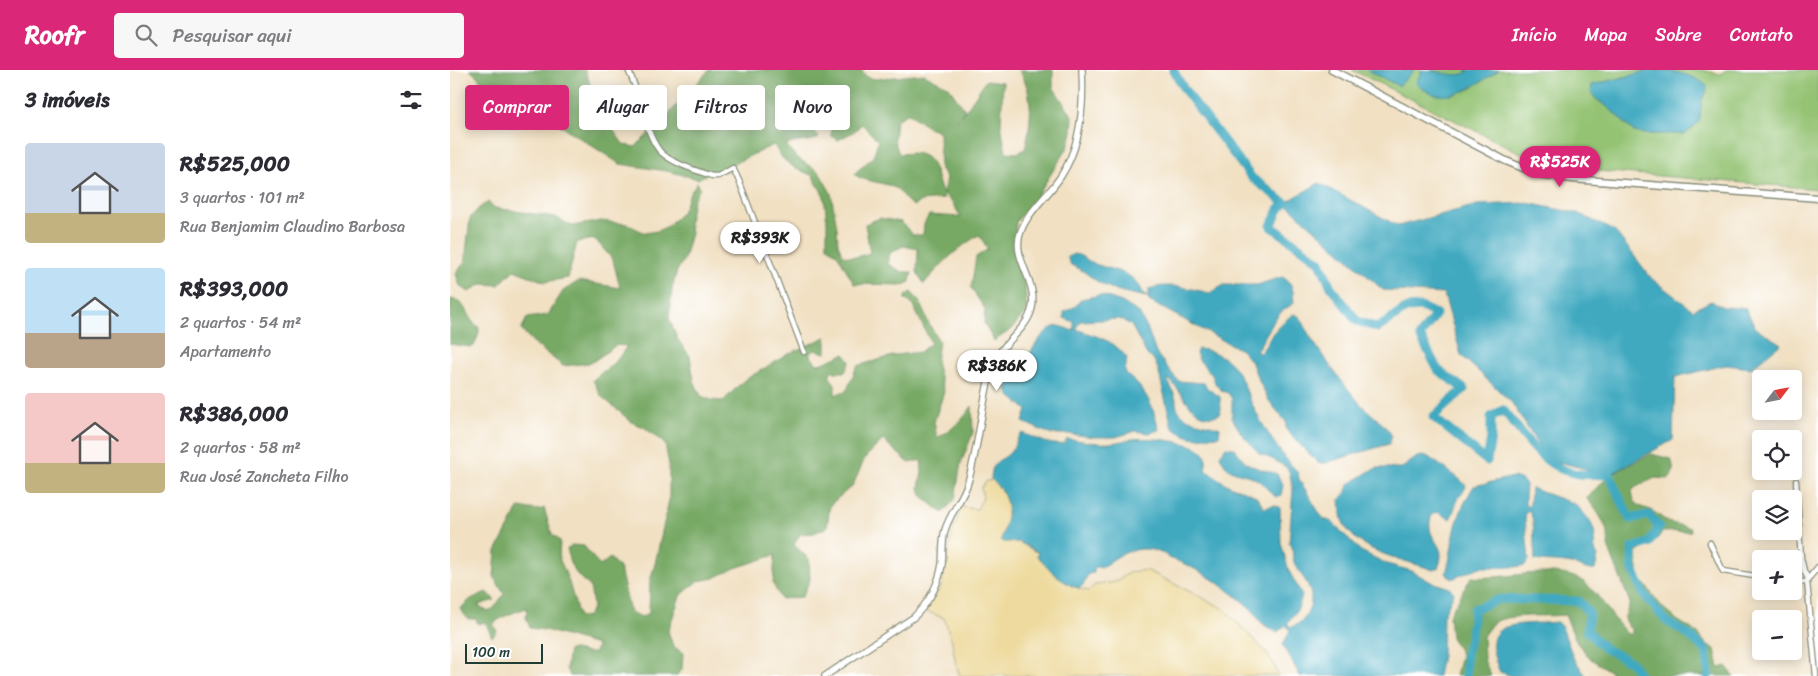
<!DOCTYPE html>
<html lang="pt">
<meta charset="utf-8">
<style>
:root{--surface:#fff;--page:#f7f7f7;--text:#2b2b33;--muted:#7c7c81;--accent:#db2777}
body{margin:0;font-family:Sriracha,sans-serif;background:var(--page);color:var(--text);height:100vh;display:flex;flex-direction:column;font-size:19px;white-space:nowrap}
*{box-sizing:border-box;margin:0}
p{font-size:16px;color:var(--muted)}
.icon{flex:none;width:28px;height:28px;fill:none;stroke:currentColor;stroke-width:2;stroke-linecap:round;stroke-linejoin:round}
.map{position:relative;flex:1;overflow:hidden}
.side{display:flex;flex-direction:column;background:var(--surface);width:450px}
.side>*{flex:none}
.banner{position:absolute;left:15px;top:15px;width:475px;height:45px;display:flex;gap:10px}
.needle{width:32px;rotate:58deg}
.tools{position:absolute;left:1302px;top:300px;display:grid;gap:10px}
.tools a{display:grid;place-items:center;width:50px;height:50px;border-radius:5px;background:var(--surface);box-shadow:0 2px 12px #0003;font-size:25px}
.scale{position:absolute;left:15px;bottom:12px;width:78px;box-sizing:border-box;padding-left:5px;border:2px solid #1f3d34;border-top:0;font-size:14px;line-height:18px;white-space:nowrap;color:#1f3d34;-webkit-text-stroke:4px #fff;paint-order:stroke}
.price{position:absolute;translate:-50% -42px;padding:0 11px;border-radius:18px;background:#fff;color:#222;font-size:16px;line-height:32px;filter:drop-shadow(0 1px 2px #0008)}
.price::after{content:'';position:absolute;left:50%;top:30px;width:15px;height:11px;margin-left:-8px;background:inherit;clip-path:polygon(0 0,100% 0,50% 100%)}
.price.current{background:var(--accent);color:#fff}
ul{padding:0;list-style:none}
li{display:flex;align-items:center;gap:15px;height:125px;padding:0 25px}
li span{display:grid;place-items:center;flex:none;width:140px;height:100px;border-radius:5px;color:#555}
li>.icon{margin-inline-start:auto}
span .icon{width:60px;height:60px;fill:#fffc;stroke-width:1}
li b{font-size:21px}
h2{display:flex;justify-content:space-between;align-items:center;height:60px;padding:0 25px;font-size:21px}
.chip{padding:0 18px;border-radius:5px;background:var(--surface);box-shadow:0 2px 12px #0003;font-size:18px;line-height:45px}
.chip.current{background:var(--accent);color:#fff}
header{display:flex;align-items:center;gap:30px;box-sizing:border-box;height:70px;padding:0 25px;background:var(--accent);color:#fff}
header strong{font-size:24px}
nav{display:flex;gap:28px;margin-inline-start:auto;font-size:18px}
.search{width:350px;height:45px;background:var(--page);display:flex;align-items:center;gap:12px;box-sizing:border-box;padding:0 18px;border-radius:5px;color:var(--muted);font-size:19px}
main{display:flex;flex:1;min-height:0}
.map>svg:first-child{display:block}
.green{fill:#94c373;stroke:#5a8054}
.forest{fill:#77a965;stroke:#4b734c;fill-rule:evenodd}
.sand{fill:#eeda9e;stroke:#868c69}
.water{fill:#40a9c0;stroke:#30737a}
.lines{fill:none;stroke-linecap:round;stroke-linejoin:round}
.river{stroke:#40a9c0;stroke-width:9}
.minor-casing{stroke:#888e7b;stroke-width:7}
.tertiary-casing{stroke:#888e7b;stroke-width:8}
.secondary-casing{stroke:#888e7b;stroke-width:9}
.minor{stroke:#fff;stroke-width:4.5}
.tertiary{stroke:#fff;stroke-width:5.5}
.secondary{stroke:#fff;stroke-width:6}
</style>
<header>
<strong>Roofr</strong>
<div class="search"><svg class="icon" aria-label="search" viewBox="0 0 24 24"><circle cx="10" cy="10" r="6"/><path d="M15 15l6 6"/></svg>Pesquisar aqui</div>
<nav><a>Início</a><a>Mapa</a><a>Sobre</a><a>Contato</a></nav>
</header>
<main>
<section class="side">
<h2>3 imóveis<svg class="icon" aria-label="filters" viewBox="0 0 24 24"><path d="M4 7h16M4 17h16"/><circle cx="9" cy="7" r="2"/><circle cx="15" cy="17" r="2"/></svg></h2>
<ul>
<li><span style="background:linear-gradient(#c9d6e8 70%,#c2b280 0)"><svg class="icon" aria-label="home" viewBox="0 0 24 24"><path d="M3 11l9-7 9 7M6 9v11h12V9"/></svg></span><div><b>R$525,000</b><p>3 quartos · 101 m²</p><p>Rua Benjamim Claudino Barbosa</p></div></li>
<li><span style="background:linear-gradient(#bfe0f5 65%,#b9a48a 0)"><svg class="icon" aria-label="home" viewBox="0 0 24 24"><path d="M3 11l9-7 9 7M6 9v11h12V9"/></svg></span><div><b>R$393,000</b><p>2 quartos · 54 m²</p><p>Apartamento</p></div></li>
<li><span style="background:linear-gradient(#f6c9c9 70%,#c2b280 0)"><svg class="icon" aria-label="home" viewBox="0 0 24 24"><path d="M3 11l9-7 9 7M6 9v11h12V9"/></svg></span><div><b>R$386,000</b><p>2 quartos · 58 m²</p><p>Rua José Zancheta Filho</p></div></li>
</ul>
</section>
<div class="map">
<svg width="1368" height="606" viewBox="0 0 1368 606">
<rect width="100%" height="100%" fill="#fff"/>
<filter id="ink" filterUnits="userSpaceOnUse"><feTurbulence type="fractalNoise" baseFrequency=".02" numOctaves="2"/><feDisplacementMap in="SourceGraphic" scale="10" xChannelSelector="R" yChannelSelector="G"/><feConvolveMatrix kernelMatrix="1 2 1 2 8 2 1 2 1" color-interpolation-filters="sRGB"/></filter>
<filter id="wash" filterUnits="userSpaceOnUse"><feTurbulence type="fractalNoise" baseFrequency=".0096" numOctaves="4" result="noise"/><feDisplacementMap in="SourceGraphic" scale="20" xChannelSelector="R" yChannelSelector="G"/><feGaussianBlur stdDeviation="1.12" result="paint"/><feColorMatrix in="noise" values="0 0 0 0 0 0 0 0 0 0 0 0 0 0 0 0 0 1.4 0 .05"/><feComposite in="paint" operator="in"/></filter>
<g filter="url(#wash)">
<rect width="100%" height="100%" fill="#f1e0c2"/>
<g class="green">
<path d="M902 0H917L949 16 964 0H972L966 13 1001 25 1010 21H1016L1049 0H1202L1142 15 1145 28 1159 38 1184 62 1235 64 1249 52 1252 29 1256 23 1232 4 1204 0H1252L1270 4 1276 0H1368V119L1099 97Z"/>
<path d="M982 0H1017L1018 3C1006 7 993 4 982 0Z"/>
</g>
<g class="forest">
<path d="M20 0H135L150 41 173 74 185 77 216 47 259 0H411L417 7 425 9 474 4 499 17 515 40 506 50 516 40 536 10 553 12 551 55 556 82 567 83 575 79C581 52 585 25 569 0H603V17L623 47 622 62 618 77 587 126 566 152 564 182 575 215 577 240 562 259 544 271 534 253 535 239 521 218 526 187 538 179 529 165C507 178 490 195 474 214L467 202 468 179 453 176 440 183 438 194 452 202H462L460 212 453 215 404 214 388 185 377 176V152L374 126 362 105C347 100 331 92 325 76L323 75 285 93 276 101H262L248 109 217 101 170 94 93 44 61 48 27 6ZM458 43 480 59 483 58 489 62 490 98 496 107 493 124C486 111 487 89 469 84 464 82 455 84 449 84L444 70 446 50ZM375 54 382 55 381 66 388 70 403 62 412 54 428 71 423 87 404 104C415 113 432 111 445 118 453 122 452 130 464 136L471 131 493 129 494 124 503 134 511 147 479 145 474 154 473 165H463L451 152 430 148 415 154 420 183 406 187 393 186 388 174 387 158 381 123 369 102 346 87 336 75C347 70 357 73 369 68L364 60Z"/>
<path d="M247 112 250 118 243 130 239 152 241 163 234 189 227 201 222 219 219 248 228 270 240 286 244 311 251 326 261 330 273 331 293 311 338 284 376 267V283L365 280 359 284 367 294 373 293 394 284 400 291 395 302H385L382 300 379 306 385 314V325L397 320 407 296 446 285 470 282 481 273 463 235 454 228 461 222 468 229 479 254 489 271 486 292 494 322 484 352 487 368C502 360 513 350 522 336L523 363 511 393 505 429 493 443 473 427 469 418 472 402 471 390 459 393 433 370 415 388 403 415 380 435 377 457 364 463 350 464 344 475 359 489 360 510 352 527 331 529 323 514 325 485 285 498 264 508 248 511 230 526 218 561 223 576 233 583 232 600 226 606H120L116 599 119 580C128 579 135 584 145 583L147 575 95 560 80 558 76 547 77 538C65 542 52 546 43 554L47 561 42 567 35 552 28 554 26 549H18L10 539 21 529 36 522 45 530 28 535 38 542 44 538 54 524 44 507 46 481 69 438 90 440 94 438 102 464 110 471 109 488 118 509 129 547 138 546 143 536 140 516C131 510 123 501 119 490 118 486 119 483 117 479L122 475 134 476 150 496 160 488 170 499 180 542 192 547 199 543 200 510 205 494 219 430V395L215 374 194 357 183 353 151 326 143 310 168 289 177 276 166 275 141 293 113 296 86 275 71 260 77 248 98 245 113 221 129 211 170 218 163 190 145 169 127 172 118 208 95 212 64 200 49 215 31 214 19 222 10 216 6 204 15 191 20 148 29 138 38 132 45 138 105 147 122 156 151 151 177 154 195 163 207 161 218 156 232 142 239 125Z"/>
<path d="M0 229C15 230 15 242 22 251 25 255 29 255 29 260 29 265 26 271 24 276L20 277 0 274Z"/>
<path d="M1201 384 1221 389C1224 397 1225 404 1218 409L1205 408 1186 417 1182 421 1184 431 1188 436 1201 440 1218 452 1240 458 1241 461 1212 462 1208 468 1186 483 1189 507 1212 537 1227 550 1248 563 1255 573 1265 579 1269 598 1276 596 1284 606H1167L1141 589 1127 573 1115 545C1097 547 1057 543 1043 553 1040 556 1036 562 1033 566L1034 590 1041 606H1006L1011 584 1001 567 999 546 1021 507C1052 511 1109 492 1135 513 1152 527 1163 551 1179 565L1183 559 1178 557 1174 549 1180 533 1158 476C1161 459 1147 440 1136 428L1160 405Z"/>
</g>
<path class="sand" d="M541 409 551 418 558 436 556 453 560 471 569 472 588 483 587 486 621 516 638 521 645 515 665 512 680 502 696 500 773 538 814 580 824 594 828 606H510L506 595 502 571 494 548 475 541 491 517 502 464 511 437 527 439 533 428 531 418 536 411H540Z"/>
<g class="water">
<path d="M917 0H964L949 16Z"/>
<path d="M972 0C987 0 1002 8 1017 3V0H1049C1023 17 994 40 966 13Z"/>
<path d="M1202 0C1221 1 1242 3 1257 16L1256 23 1252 29 1249 52 1235 64H1194L1184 62 1159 38 1145 28 1141 22 1142 15Z"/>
<path d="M869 113 948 156 1027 135 1077 133 1127 143 1165 161 1202 209 1243 240 1261 231 1273 237 1295 238 1306 258 1331 274 1301 298 1276 295 1225 307 1223 370 1159 405 1097 389 1062 333 1011 285 994 224 933 220 835 133Z"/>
<path d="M624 184C633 185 637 191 645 194 667 202 685 201 694 225H699V219C719 212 741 219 760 223L774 215H807L832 207C844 213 843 221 844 233L831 242 825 249 806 282 810 283C816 277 818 270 823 263 829 256 836 249 844 244L850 247C855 254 857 263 863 271 876 291 891 311 907 330 917 342 935 353 942 366L939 374 875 393H868L836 360V352L819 331 807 307 802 293 791 280 699 231 698 227C681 224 663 221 648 212 638 205 633 200 621 195L617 187Z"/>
<path d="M651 225 672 232 689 243 698 260 706 283 728 311 754 313 757 318 770 327 771 338 770 344C743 356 734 320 717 308 719 315 723 319 725 326 726 328 726 331 726 334 730 353 755 352 770 358L769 366C747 367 741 372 722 357L708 299 704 290 697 285 681 255 670 249 630 251 626 259C647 267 663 269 677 288L675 302C679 308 685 311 689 316 701 330 705 344 709 360L699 363 686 361 666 367H645L620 364H600L573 352 577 340 560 326 556 317 582 293 580 283C587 273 595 257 609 256 614 256 618 260 624 261V252L614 248V242L626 236 631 229Z"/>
<path d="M748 279C760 280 770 284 779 292 791 302 795 319 801 332 811 354 831 386 848 402L849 409 870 444 874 449 882 452 911 481 937 494 962 501 981 512 1000 518 1004 523 993 546 992 586 988 606H850L833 575 840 560 836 555 827 562C821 559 814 556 810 551 807 548 805 542 801 539 780 519 747 497 719 488L717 485C711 483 704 480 697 479 680 478 664 487 652 498L646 497 644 498V503L638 504 633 515 629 518C610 513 600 499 587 486L588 482 569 472H554L551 470C559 442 563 430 541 409 542 386 553 393 562 380 566 374 566 369 572 363 588 368 597 376 614 374L617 369C630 370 645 374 659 373 667 373 674 370 682 369 697 367 744 371 753 382 758 388 756 393 755 400 765 405 773 413 782 417 795 422 809 423 813 438L825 435 830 438 831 473 839 501 852 525 848 539 838 552V554L841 557C848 555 855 549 858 542 871 511 838 503 843 479L839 473 843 419 839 401 836 397 822 389 810 384 791 363 782 348V329L778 323 772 321 766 315 762 305 749 290 746 283Z"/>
<path d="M776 377 784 378C789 383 792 389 797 393 804 398 818 401 827 404L833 415 831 425 827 427C818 423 817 416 809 411 794 400 778 408 770 385Z"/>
<path d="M974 386H977C987 393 1011 408 1016 416 1014 423 1009 426 1007 432 1004 439 1004 442 1000 449L987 442 982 444C972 472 1000 471 988 498L983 500C954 489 907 483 893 452 890 446 891 436 890 429L895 424 898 415 918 402 927 398H952L967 387Z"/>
<path d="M1063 407 1070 409 1076 414 1075 433 1077 437 1080 434 1081 418 1125 434C1134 443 1144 453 1145 466 1145 474 1143 479 1148 486L1145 500C1137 501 1133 497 1125 495 1112 491 1099 493 1085 490L1083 450 1079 440 1076 442 1075 449 1079 490 1075 495 1066 497H1030L1002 509 996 503C1001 488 1002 470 1006 456 1010 442 1016 428 1024 416Z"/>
<path d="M1107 552 1112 557 1123 587 1136 606H1062L1050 602C1025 546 1069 556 1107 552Z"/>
</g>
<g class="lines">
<g class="river">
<path d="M723 0 734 19 802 108 835 133 829 139 821 156 870 192 881 217 907 251 928 258 957 238 971 237 986 244 970 266 988 300 1014 319 983 347 1037 391 1041 367V347L1053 340C1074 364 1093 400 1128 404 1138 405 1149 404 1159 405L1180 449 1199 445 1209 457 1199 473 1182 478V497L1193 523 1216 551 1236 563 1256 580 1259 603 1258 606"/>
<path d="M1016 606V585L1021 565 1024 539 1050 529 1129 531 1139 543 1137 561 1154 578 1181 592 1190 606"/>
</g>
</g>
</g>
<g filter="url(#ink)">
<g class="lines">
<defs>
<g id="minor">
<path d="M178 0C191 24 194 61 209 80 218 92 247 101 262 106H268L283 98 290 113 354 282"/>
<path d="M1346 411 1351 488 1354 501 1358 509"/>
<path d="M1260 473 1273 501 1311 507"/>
<path d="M1344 512H1357"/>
<path d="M1366 606 1357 512 1358 509 1368 497"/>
</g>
<path id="tertiary" d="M375 606 464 547C478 533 489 514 492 494 493 483 492 471 495 460 500 443 513 429 518 412 528 378 531 342 539 308 542 297 546 286 554 277 564 265 578 255 582 238 588 210 560 188 571 161 579 140 599 125 611 106 631 76 634 35 632 0"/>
<path id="secondary" d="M882 0 1056 91 1088 104 1122 109 1368 128"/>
</defs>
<use href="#minor" class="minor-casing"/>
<use href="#tertiary" class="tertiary-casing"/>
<use href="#secondary" class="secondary-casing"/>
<use href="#minor" class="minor"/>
<use href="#tertiary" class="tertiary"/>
<use href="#secondary" class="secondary"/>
</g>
</g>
</svg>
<div class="tools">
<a><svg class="needle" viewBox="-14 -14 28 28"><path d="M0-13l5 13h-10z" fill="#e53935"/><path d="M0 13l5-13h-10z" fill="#7c7c81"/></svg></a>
<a><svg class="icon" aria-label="locate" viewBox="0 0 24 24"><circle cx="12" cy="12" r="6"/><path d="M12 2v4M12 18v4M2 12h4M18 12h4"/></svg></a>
<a><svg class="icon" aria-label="layers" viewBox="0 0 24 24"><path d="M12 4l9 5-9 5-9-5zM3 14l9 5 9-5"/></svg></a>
<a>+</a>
<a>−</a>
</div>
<div class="scale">100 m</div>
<b class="price current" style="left:1110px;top:118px">R$525K</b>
<b class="price" style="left:310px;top:194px">R$393K</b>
<b class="price" style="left:547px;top:322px">R$386K</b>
<div class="banner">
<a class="chip current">Comprar</a>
<a class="chip">Alugar</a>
<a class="chip">Filtros</a>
<a class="chip">Novo</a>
</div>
</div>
</main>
